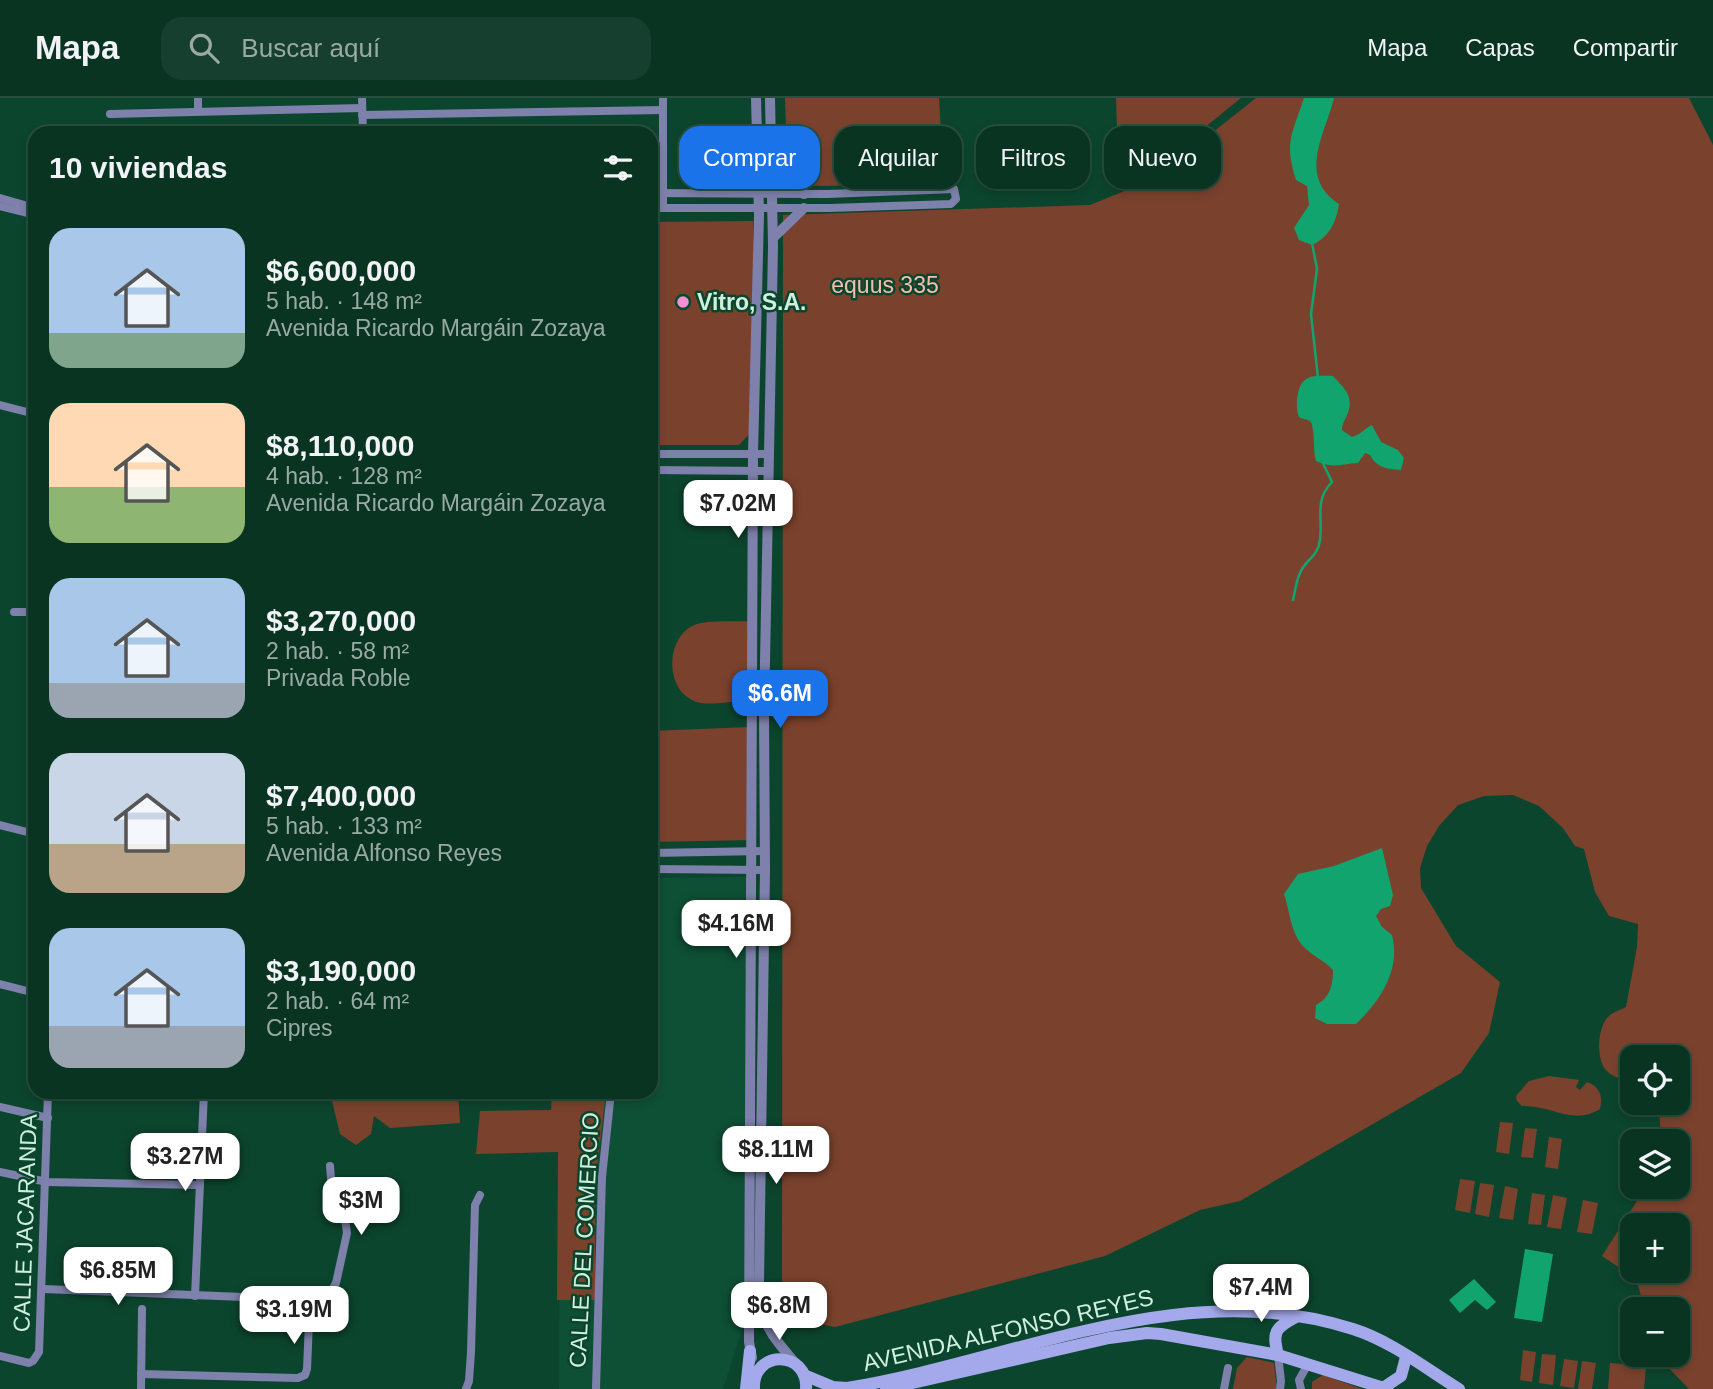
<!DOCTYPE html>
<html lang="es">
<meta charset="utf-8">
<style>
:root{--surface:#093422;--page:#173f2f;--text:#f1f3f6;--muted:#99aaa5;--line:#294f40;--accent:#1a73e8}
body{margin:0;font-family:Helvetica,sans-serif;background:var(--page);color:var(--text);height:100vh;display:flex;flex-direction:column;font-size:26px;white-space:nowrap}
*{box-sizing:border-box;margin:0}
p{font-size:23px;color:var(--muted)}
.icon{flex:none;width:38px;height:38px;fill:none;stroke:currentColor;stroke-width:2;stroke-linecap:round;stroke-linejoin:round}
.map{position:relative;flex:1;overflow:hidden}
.details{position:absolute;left:28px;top:28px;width:630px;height:973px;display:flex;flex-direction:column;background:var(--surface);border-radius:21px;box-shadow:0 4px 10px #0003,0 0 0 2px var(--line)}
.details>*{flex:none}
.banner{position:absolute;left:679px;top:28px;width:665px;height:63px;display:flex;gap:14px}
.controls{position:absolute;left:1620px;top:947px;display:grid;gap:14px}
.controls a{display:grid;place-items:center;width:70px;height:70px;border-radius:14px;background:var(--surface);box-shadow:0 4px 10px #0003,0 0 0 2px var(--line);font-size:35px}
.price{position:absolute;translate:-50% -60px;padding:0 16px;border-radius:14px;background:#fff;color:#222;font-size:23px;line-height:46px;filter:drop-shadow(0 2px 4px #0008)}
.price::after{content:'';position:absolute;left:50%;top:42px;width:21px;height:16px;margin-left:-10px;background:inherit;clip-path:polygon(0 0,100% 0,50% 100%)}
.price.active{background:var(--accent);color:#fff}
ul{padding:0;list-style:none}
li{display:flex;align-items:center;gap:21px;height:175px;padding:0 21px}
li span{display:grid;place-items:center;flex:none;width:196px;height:140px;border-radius:21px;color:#555}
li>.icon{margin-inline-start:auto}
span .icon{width:84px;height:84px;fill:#fffc;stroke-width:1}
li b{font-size:30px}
h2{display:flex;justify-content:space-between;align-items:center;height:84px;padding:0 21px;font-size:30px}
.chip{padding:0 24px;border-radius:21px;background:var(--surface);box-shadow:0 4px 10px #0003,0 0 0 2px var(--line);font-size:24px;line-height:63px}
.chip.active{background:var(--accent);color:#fff}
header{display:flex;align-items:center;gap:42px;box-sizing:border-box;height:98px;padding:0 35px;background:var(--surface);border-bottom:2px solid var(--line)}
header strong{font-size:33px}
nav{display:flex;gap:38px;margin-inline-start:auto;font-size:24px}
.search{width:490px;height:63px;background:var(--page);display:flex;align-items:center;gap:18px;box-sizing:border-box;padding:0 24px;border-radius:21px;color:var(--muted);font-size:26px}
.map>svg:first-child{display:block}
.built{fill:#0e5035}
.green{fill:#7a422d;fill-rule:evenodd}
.water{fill:#11a46e}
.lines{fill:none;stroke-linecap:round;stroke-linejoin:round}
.stream{stroke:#11a46e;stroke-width:2.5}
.minor{stroke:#7e81ab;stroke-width:8}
.tertiary{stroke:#7e81ab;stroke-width:10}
.secondary{stroke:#a4a9eb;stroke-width:12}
.poi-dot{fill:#f491d3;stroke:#0c452d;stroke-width:2.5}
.labels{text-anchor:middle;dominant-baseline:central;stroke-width:5;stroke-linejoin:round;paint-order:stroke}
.park-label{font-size:23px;fill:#f4beab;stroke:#0c452d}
.poi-label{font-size:23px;font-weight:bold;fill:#cef0dd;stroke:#0c452d;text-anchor:start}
.street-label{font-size:23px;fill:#cef0dd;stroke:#0c452d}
</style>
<header>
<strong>Mapa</strong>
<div class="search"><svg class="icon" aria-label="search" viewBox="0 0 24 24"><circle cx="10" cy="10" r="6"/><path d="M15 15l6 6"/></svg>Buscar aquí</div>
<nav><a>Mapa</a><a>Capas</a><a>Compartir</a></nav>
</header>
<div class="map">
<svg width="1713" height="1291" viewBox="0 0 1713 1291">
<rect width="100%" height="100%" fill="#0c452d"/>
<path class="built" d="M746 779 745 1223 723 1291H559L560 994H651V780Z"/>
<g class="green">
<path d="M785 0H939L944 87 807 88 787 61Z"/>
<path d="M1116 0H1241L1152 72 1119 88Z"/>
<path d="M1256 0H1689L1713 47V1291H1689L1658 1259 1657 1257 1678 1256V1211H1645L1636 1181 1602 1158 1646 1089 1678 1088V1043H1661L1659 1005 1678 1004V959H1633V983C1624 982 1614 980 1607 973 1596 963 1597 932 1607 920 1611 915 1620 912 1626 909L1637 849 1638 826 1609 818 1595 794 1584 751 1575 748 1563 730 1539 708 1513 697 1484 698 1458 707 1439 728 1427 748 1420 770 1421 790 1456 848 1500 884 1489 935 1461 975 1240 1103 1200 1112 1105 1158 835 1229 800 1222 782 1201 783 117 1090 107 1154 81ZM1633 1127H1678V1172H1633Z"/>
<path d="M753 123V332L739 347H651V124Z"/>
<path d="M751 523 749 602C734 603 715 607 701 605 665 598 664 543 692 528 704 521 737 524 751 523Z"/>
<path d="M749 629 751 742 651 744V633Z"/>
<path d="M1549 978 1579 982 1576 989 1580 992 1587 984C1600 989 1603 998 1600 1011 1573 1028 1552 1007 1522 1008L1517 1003 1516 998 1529 983Z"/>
<path d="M330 994H458L460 1025 390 1030 374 1018 371 1036 356 1047 340 1036Z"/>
<path d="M552 994H606L595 1087V1202H557L558 1054 476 1056 480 1013 551 1012Z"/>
<path d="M1500 1024 1513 1025 1509 1056 1496 1054Z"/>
<path d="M1525 1030 1537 1031 1533 1060 1521 1059Z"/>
<path d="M1549 1039 1562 1041 1558 1071 1545 1069Z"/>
<path d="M1460 1081 1475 1083 1470 1115 1455 1112Z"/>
<path d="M1480 1085 1494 1087 1489 1119 1475 1116Z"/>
<path d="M1505 1088 1518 1091 1513 1122 1499 1120Z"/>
<path d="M1532 1095 1545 1097 1541 1127 1528 1126Z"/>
<path d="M1553 1097 1567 1100 1561 1131 1547 1129Z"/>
<path d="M1583 1102 1598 1105 1592 1136 1577 1134Z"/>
<path d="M1523 1252 1536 1254 1532 1284 1520 1282Z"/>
<path d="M1542 1256 1556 1257 1553 1287 1539 1285Z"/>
<path d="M1247 1259 1274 1265 1277 1291H1233L1237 1270Z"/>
<path d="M1564 1261 1578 1263 1574 1290 1560 1288Z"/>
<path d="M1582 1263 1596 1265 1592 1291H1578Z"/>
<path d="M1610 1265 1646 1268 1644 1291H1608Z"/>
<path d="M1323 1277 1362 1291H1312V1284Z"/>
</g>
<g class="water">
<path d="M1304 0H1334C1325 37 1297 78 1339 106 1336 125 1329 139 1312 147L1299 142 1294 130 1309 107 1307 88 1296 82C1284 43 1292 37 1304 0Z"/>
<path d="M1333 278C1344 290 1354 298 1348 315 1345 322 1342 325 1342 332L1352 339C1360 337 1364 331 1372 327L1381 344 1398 352 1404 360 1401 372C1387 371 1377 370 1370 357L1365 355 1358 365C1340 366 1335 371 1316 363 1313 355 1315 327 1310 323 1306 321 1302 321 1299 319 1295 309 1296 285 1308 280 1315 277 1325 278 1333 278Z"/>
<path d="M1382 750 1393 797 1390 808 1381 811 1376 818 1382 829 1392 837C1401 872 1380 903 1356 926H1327L1315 920 1316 907C1330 900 1333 887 1333 872 1324 862 1311 857 1303 848 1290 833 1290 813 1284 796L1298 776 1334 768Z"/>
<path d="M1525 1151 1553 1156 1542 1224 1514 1220Z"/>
<path d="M1474 1181 1496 1204 1487 1212 1475 1202 1460 1215 1449 1202Z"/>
</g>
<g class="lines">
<g class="stream">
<path d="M1312 145 1317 171 1311 216 1318 280"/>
<path d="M1293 502C1295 494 1296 483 1300 475 1305 462 1318 459 1320 442 1323 418 1314 403 1332 384L1322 363"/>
</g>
<g class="minor">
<path d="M198 0V13"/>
<path d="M362 0 363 35"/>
<path d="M663 0V110"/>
<path d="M110 16 362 10"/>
<path d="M362 17 663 12"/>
<path d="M97 35 98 33"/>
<path d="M651 95 828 96 954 91 956 101 951 106 830 110H651"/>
<path d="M0 100 35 110"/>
<path d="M0 108 35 117"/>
<path d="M0 307 35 316"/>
<path d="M651 356H768"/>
<path d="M651 372 768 373"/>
<path d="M14 514H35"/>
<path d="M0 727 35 736"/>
<path d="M651 755 765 753"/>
<path d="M651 771 765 772"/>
<path d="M0 886 35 895"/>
<path d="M0 1009 48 1020"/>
<path d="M0 1074 47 1084 200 1087"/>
<path d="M43 1191 318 1202 327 1200 336 1185 347 1135 345 1121 332 1092 330 1068"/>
<path d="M195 1198 204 994"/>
<path d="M1278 1257 1281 1283 1280 1291"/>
<path d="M0 1258 29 1265 33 1263 39 1254 48 994"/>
<path d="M141 1276 298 1280 305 1277 307 1271 309 1224"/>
<path d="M141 1291 142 1211"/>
<path d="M466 1291 469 1283 471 1254 475 1107 480 1097"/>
<path d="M596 1291 602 1079 611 994"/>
<path d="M1224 1291 1228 1270"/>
<path d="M1301 1291 1299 1282 1308 1266"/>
</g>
<g class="tertiary">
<path d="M770 0 773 148 764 615 765 772 759 1185C761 1227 771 1237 797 1267"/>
<path d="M771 60 804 96"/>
<path d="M773 140 804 110"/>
<path d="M752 1260 749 1244 753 356 759 117 756 0"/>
</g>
<g class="secondary">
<path d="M1278 1257C1272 1234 1275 1230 1296 1219"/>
<path d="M804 1277 833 1289 847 1290C1014 1263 1182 1176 1353 1231 1391 1243 1425 1270 1459 1291"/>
<path d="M1383 1290 1401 1278 1406 1259"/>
<path d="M746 1291 750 1253"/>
<path d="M754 1291C752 1251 809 1252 806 1291"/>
<path d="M886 1291 1109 1240 1147 1235 1161 1236 1278 1257 1387 1291"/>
</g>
</g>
<circle class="poi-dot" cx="683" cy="204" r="7"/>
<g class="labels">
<g class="park-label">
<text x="885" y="187">equus 335</text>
</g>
<g class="poi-label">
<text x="697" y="204">Vitro, S.A.</text>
</g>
<g class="street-label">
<text transform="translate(25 1125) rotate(-88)">CALLE JACARANDA</text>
<text transform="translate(584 1142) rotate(-87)">CALLE DEL COMERCIO</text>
<text transform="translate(1008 1232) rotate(-13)">AVENIDA ALFONSO REYES</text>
</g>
</g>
</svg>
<div class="controls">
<a><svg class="icon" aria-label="locate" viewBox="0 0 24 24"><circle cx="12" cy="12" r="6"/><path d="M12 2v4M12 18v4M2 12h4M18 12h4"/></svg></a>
<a><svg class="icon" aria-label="layers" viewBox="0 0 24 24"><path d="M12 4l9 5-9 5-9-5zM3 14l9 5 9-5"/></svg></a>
<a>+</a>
<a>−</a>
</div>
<b class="price" style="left:738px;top:442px">$7.02M</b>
<b class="price active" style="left:780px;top:632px">$6.6M</b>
<b class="price" style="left:736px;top:862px">$4.16M</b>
<b class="price" style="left:776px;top:1088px">$8.11M</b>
<b class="price" style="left:185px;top:1095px">$3.27M</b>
<b class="price" style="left:361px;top:1139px">$3M</b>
<b class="price" style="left:118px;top:1209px">$6.85M</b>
<b class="price" style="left:1261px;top:1226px">$7.4M</b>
<b class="price" style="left:779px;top:1244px">$6.8M</b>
<b class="price" style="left:294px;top:1248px">$3.19M</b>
<div class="banner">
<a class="chip active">Comprar</a>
<a class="chip">Alquilar</a>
<a class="chip">Filtros</a>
<a class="chip">Nuevo</a>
</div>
<section class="details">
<h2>10 viviendas<svg class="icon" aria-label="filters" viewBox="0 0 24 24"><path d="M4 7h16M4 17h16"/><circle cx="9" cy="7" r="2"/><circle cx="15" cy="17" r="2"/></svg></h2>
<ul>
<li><span style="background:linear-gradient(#a9c7e8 75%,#7fa58c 0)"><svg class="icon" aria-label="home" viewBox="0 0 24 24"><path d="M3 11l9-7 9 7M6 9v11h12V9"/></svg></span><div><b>$6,600,000</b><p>5 hab. · 148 m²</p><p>Avenida Ricardo Margáin Zozaya</p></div></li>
<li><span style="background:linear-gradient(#ffd9b3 60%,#8fb573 0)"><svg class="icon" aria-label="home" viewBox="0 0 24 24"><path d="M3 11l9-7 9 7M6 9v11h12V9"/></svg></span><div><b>$8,110,000</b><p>4 hab. · 128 m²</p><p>Avenida Ricardo Margáin Zozaya</p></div></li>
<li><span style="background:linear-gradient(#a9c7e8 75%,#9aa5b1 0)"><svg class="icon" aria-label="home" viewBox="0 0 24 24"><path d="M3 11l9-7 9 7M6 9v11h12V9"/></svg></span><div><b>$3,270,000</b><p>2 hab. · 58 m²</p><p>Privada Roble</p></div></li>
<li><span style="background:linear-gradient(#c9d6e8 65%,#b9a48a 0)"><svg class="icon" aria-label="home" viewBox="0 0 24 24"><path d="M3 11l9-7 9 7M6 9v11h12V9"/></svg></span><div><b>$7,400,000</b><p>5 hab. · 133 m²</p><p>Avenida Alfonso Reyes</p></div></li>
<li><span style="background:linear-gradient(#a9c7e8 70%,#9aa5b1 0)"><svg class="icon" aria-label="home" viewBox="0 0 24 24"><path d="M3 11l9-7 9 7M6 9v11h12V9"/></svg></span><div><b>$3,190,000</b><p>2 hab. · 64 m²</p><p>Cipres</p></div></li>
</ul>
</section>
</div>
